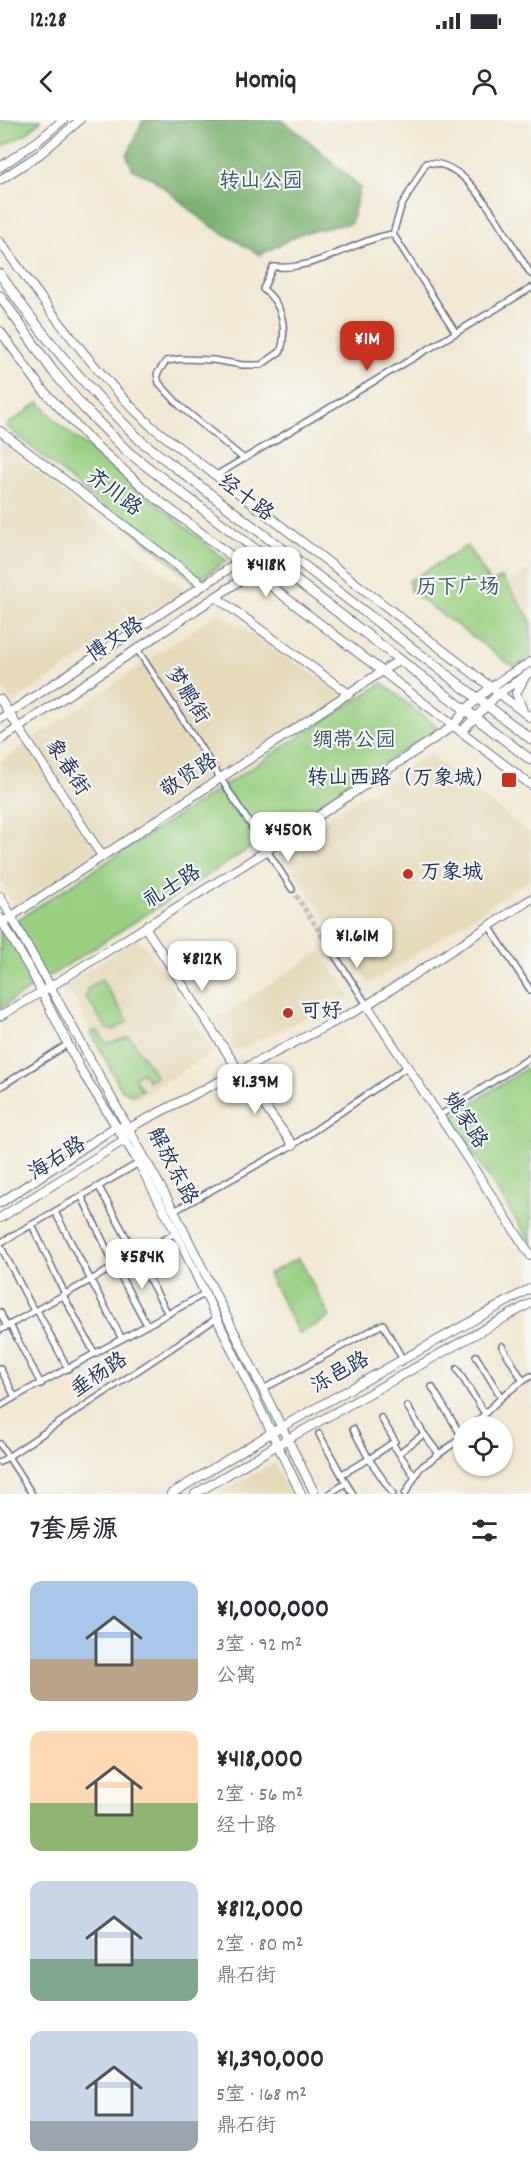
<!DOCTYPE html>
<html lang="zh">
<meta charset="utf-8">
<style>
:root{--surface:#fff;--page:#f2f2f3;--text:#2b2b33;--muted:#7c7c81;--accent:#c8321e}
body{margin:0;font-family:Dekko,"LXGW WenKai TC",sans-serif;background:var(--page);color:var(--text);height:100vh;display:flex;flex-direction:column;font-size:22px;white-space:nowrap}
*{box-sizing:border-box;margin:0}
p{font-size:20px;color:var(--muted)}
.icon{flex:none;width:33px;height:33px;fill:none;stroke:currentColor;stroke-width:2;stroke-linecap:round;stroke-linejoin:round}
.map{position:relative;height:1374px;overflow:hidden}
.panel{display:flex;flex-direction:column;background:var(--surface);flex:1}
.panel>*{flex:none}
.tools{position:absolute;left:453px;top:1296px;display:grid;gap:12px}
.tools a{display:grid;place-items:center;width:60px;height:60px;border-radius:50%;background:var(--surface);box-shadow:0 2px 4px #0004;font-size:30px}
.price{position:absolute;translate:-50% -51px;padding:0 14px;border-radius:12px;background:#fff;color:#222;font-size:20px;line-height:39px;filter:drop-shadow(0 2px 3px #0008)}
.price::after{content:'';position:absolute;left:50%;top:36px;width:18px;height:14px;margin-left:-9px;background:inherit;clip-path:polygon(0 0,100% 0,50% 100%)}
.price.current{background:var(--accent);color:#fff}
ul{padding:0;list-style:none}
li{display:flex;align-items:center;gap:18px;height:150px;padding:0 30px}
li span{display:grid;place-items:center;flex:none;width:168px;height:120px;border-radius:12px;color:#555}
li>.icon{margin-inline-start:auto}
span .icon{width:72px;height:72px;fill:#fffc;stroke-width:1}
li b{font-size:26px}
h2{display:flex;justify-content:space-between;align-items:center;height:72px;padding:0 30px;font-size:26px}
.status{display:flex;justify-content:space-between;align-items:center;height:42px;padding:0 30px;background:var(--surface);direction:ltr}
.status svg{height:16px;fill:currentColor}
header{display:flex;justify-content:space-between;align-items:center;height:78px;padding:0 30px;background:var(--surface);font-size:27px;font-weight:700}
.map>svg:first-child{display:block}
.built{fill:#e6daba}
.green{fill:#9ad082;stroke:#5a8070;stroke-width:1.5}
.forest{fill:#7bb270;stroke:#4b7067;stroke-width:1.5}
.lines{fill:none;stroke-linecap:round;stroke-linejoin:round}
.street-tunnel{stroke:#c7c3bc;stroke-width:5;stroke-dasharray:5 2.5;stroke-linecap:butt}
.street-casing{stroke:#667087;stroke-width:8}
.secondary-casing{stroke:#667087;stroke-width:10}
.primary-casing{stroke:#667087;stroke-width:10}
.highway-casing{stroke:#667087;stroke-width:11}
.street{stroke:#fff;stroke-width:5}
.secondary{stroke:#fff;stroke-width:8}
.primary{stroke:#fff;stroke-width:8}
.highway{stroke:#fff;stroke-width:9}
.poi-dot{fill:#c8321e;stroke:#f6f6f2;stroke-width:2}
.labels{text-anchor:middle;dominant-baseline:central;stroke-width:4.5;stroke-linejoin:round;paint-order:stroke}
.park-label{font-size:21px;fill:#3b5767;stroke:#f6f6f2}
.street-label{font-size:21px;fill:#1b2f5e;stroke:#f6f6f2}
.poi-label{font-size:21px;fill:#1b2f5e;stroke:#f6f6f2;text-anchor:start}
</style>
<div class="status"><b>12:28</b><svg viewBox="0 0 49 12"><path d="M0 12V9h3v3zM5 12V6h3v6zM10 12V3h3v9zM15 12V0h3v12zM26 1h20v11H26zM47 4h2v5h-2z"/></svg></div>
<header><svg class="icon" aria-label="back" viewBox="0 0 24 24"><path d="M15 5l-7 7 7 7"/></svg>Homiq<svg class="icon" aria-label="person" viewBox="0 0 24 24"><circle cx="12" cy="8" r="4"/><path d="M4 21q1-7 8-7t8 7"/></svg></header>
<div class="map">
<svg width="531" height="1374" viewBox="0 0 531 1374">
<rect width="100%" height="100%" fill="#f6f6f2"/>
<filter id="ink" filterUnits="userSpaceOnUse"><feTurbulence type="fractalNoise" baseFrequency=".0167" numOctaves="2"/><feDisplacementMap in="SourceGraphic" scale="12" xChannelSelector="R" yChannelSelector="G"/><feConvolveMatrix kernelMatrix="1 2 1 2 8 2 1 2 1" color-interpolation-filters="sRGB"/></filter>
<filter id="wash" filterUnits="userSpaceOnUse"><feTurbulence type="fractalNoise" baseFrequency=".008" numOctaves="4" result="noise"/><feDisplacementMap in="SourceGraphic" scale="24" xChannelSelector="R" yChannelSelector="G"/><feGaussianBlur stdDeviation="1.35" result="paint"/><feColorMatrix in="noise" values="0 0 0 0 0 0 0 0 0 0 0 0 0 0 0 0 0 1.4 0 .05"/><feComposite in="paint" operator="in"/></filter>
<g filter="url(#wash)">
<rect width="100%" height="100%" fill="#f2e8d3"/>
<g class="built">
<path d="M0 321 88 394 185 469 12 583 0 564Z"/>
<path d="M531 448V501L507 464Z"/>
<path d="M219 492 352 580 18 793 0 759V642Z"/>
<path d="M428 634 531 714V759L369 864 280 729Z"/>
<path d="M133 821H138L145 825 214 932 137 978 121 969 66 865Z"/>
<path d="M321 831 350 876 239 930 234 929 215 900Z"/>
<path d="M274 1343 290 1374H218Z"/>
</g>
<g class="green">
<path d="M0 0H41L26 14 0 27Z"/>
<path d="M39 282 60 305 227 441 195 462 6 306Z"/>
<path d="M467 426 491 463 502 457 531 501V537L514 547 410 471 409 461Z"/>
<path d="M382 563 438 608 0 888V811Z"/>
<path d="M101 859 128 901 114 910 107 909 86 877 87 869Z"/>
<path d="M97 910 107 924 130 917 156 956 148 961 142 952 134 957 142 970 132 975 121 969 91 912Z"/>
<path d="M531 945V1123L450 997Z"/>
<path d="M299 1138 330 1197 299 1214 268 1154Z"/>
</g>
<path class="forest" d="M143 0H282L309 21 360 67 351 103 302 113 260 135 209 105 152 58 133 50 127 36Z"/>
</g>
<g filter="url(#ink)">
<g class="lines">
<path class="street-tunnel" d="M292 769 328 825"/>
<defs>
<g id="street">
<path d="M393 114 456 213"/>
<path d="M244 339 180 286 159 263 157 254 166 241 181 239 213 240 243 245H261L281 231C287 208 283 184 263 169L273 147C280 147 289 148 296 146 330 141 360 119 393 114L401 87 426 43C439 42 453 48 464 58 487 78 513 127 531 154"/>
<path d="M215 356 531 168"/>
<path d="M137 529 292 769"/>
<path d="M489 806 531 871"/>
<path d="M328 825 367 885"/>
<path d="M0 967 68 924"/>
<path d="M439 996 531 937"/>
<path d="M99 1067 168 1194"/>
<path d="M82 1077 115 1146 147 1205"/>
<path d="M174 1091 293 1025 407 947"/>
<path d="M55 1092 122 1219"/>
<path d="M32 1105 65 1174"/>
<path d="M0 1123 139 1043"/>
<path d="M0 1125 34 1191"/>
<path d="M63 1175 95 1234"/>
<path d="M37 1190 68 1249"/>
<path d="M0 1192 7 1207"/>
<path d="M10 1205 41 1264"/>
<path d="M0 1210 176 1113"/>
<path d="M502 1226 523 1261"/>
<path d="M476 1236 501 1277"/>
<path d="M0 1248 15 1277 0 1286"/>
<path d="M457 1249 485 1294"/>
<path d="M432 1267 462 1317"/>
<path d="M263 1269 383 1204 403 1240"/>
<path d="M15 1277 206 1173"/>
<path d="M381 1298 395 1321 392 1323"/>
<path d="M473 1306C491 1287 508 1269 531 1256"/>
<path d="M319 1314 346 1363 329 1374"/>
<path d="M424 1314 439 1334"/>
<path d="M0 1324 32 1374"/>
<path d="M399 1333 424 1314 407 1286"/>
<path d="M0 1342 217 1198"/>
<path d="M342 1354 369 1339 353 1309"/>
<path d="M346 1363 353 1374"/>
<path d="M393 1374 369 1339 392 1323 415 1357"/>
<path d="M405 1374 420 1348 464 1316"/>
</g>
<g id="secondary">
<path d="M0 122C47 186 92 250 150 305L531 598"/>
<path d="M0 211 42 269 92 322 153 376 531 665"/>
<path d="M0 311 203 465"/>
<path d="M216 477 349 574"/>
<path d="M0 579 102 736"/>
<path d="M522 588 516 573 524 559"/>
<path d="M461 612 499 573 531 552"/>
<path d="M0 804 399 540"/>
<path d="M145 807 239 951 293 1025"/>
<path d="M367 885 531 1136"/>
<path d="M0 896 50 867 266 731 453 606C474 577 500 559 531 542"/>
<path d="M0 1083 115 1007 129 1008 367 885 531 779"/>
<path d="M0 1098 124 1020 129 1008"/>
</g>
<g id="primary">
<path d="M0 47 39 20 63 0"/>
<path d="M0 60 40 34 80 0"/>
<path d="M0 599 239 442"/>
<path d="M0 620 253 452"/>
<path d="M0 776 174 1091 315 1374"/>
<path d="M0 798 32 853 81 950 136 1038 175 1111 301 1374"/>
<path d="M171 1374 271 1313 531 1168"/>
<path d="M195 1374 277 1325 531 1183"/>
</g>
<g id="highway">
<path d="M0 154C40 214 89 270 141 321L531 619"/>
<path d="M0 176 52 250 84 288 128 332 531 640"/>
</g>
</defs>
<use href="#street" class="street-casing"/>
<use href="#secondary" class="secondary-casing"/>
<use href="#primary" class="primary-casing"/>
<use href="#highway" class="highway-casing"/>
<use href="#street" class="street"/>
<use href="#secondary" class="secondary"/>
<use href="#primary" class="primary"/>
<use href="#highway" class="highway"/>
</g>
</g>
<g class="poi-dot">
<rect x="501" y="652" width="16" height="16" rx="3"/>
<circle cx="408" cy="754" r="6"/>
<circle cx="288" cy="893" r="6"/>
</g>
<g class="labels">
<g class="park-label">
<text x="261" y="63">转山公园</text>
<text x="458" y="469">历下广场</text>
<text x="354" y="622">绸带公园</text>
</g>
<g class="street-label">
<text transform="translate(113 374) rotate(37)">齐川路</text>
<text transform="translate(245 379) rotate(37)">经十路</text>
<text transform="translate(116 521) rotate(-34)">博文路</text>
<text transform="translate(186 576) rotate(58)">梦鹏街</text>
<text transform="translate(66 648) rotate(57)">象春街</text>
<text transform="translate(190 657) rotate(-33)">敬贤路</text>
<text transform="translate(173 768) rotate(-32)">礼士路</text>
<text transform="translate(464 1001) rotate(57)">姚家路</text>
<text transform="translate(58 1040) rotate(-32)">海右路</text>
<text transform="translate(171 1047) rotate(62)">解放东路</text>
<text transform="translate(341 1254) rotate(-29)">泺邑路</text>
<text transform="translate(100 1256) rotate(-34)">垂杨路</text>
</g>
<g class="poi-label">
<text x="496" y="660" text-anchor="end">转山西路（万象城）</text>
<text x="420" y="754">万象城</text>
<text x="300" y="893">可好</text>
</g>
</g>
</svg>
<div class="tools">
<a><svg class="icon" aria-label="locate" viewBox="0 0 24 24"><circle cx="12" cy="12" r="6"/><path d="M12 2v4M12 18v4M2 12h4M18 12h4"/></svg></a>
</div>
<b class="price current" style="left:367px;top:252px">¥1M</b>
<b class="price" style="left:266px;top:478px">¥418K</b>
<b class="price" style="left:288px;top:743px">¥450K</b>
<b class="price" style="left:357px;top:849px">¥1.61M</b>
<b class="price" style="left:202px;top:872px">¥812K</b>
<b class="price" style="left:255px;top:995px">¥1.39M</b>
<b class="price" style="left:142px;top:1170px">¥584K</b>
</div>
<section class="panel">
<h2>7套房源<svg class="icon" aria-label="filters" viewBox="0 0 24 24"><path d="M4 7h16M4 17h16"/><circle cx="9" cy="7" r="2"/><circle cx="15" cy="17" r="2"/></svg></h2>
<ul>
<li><span style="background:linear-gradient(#a9c7e8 65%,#b9a48a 0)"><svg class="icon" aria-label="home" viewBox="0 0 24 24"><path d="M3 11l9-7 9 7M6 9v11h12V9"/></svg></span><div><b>¥1,000,000</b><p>3室 · 92 m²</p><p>公寓</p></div></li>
<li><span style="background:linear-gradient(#ffd9b3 60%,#8fb573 0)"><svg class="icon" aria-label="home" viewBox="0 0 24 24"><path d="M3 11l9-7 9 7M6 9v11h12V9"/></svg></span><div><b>¥418,000</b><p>2室 · 56 m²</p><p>经十路</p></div></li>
<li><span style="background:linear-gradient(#c9d6e8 65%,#7fa58c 0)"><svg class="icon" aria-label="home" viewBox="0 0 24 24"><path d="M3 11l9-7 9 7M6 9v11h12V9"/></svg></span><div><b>¥812,000</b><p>2室 · 80 m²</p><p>鼎石街</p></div></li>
<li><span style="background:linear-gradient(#c9d6e8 75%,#9aa5b1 0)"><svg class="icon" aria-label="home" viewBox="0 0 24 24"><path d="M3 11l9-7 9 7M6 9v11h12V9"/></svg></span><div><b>¥1,390,000</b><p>5室 · 168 m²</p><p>鼎石街</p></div></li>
</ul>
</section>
